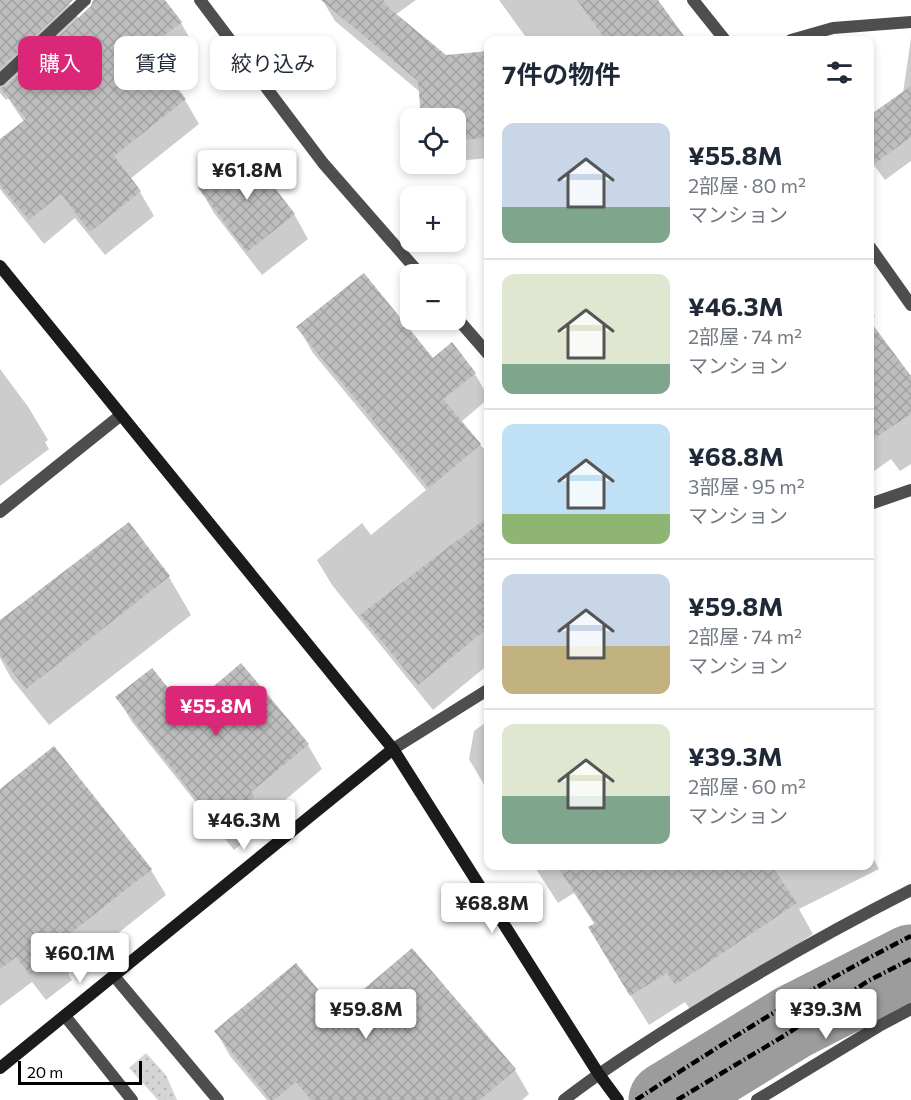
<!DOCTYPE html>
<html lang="ja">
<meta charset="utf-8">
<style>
:root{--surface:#fff;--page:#f6f6f7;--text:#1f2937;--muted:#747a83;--line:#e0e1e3;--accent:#db2777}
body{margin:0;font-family:Commissioner,"Noto Sans JP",sans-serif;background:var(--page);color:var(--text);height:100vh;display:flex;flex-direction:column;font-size:22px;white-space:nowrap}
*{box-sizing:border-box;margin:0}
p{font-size:20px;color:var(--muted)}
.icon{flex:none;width:33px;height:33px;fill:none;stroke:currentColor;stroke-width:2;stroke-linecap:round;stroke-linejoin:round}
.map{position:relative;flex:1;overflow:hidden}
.panel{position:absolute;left:484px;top:36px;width:390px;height:834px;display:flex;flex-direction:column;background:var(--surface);border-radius:12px;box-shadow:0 3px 9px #0003}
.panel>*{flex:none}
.guide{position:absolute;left:18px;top:36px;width:376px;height:54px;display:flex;gap:12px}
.buttons{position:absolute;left:400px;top:108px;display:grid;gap:12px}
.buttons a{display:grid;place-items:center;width:66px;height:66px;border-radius:12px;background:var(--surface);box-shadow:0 3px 9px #0003;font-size:30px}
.scale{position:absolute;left:18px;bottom:15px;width:124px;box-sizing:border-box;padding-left:6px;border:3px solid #000;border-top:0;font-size:16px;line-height:21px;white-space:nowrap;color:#000;-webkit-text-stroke:4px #fff;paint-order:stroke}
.price{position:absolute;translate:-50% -51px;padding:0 14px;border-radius:6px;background:#fff;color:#222;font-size:20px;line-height:39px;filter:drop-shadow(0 2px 3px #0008)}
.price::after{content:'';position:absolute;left:50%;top:36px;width:18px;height:14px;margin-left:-9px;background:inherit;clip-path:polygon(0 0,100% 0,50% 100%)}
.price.selected{background:var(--accent);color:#fff}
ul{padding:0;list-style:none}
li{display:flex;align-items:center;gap:18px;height:150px;padding:0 18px}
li+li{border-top:2px solid var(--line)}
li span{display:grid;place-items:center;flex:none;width:168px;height:120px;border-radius:12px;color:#555}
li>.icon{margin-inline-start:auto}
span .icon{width:72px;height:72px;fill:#fffc;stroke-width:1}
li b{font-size:26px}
h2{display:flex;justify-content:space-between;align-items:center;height:72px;padding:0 18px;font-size:26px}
.chip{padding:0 21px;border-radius:12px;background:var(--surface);box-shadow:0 3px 9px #0003;font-size:21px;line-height:54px}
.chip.selected{background:var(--accent);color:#fff}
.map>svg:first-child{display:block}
.green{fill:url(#green-dots)}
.shadow{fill:#0003}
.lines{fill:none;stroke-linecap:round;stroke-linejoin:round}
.river{stroke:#9c9c9c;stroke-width:75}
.building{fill:url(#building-cross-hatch)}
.lane{stroke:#4e4e4e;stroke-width:12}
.street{stroke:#4e4e4e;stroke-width:12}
.secondary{stroke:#1b1b1b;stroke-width:12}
.rail{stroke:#000;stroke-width:4.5;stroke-dasharray:9 3 1.5 3;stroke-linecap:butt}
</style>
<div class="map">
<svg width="911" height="1100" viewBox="0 0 911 1100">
<defs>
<pattern id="green-dots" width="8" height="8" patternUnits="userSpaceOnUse" patternTransform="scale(1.5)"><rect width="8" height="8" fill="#d5d5d5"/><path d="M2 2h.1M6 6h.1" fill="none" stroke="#b5b5b5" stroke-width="1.8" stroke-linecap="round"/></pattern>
<pattern id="building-cross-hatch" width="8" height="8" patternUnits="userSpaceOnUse" patternTransform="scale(1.5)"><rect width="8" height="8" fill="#bebebe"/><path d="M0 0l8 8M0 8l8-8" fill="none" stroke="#a2a2a2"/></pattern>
</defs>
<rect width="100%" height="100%" fill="#fff"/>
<path class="green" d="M146 1053 166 1075 177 1100H158L129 1068Z"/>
<g class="shadow">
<path d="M0 0H67L79 19 132 0H163L181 23 195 47 162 71 185 100 199 124 130 179 140 192 154 216 105 255 75 218 44 244 0 189V141L24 122 8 98 6 100 0 93Z"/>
<path d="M325 0H416L395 15 446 56 489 52V158L456 161V118H423L420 92 335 21 323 1Z"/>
<path d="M499 0H656L685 40H528Z"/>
<path d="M911 38V161L885 180 870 160V117L903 93Z"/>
<path d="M200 189 294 214 308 239 262 275 214 213Z"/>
<path d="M870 308 875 317 870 321Z"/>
<path d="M870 323 909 376 911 375V464L900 471 891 459 870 474Z"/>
<path d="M298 327 433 360 452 344 475 374 489 398 461 422 489 455V664L433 710 332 585 317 560 362 523 371 535 426 490 313 353Z"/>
<path d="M0 369 29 408 48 440 45 442 49 449 0 486Z"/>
<path d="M128 524 169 577 191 615 49 725 11 678 0 658V622Z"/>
<path d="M117 697 186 712 308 745 322 769 265 817 268 823 234 850 132 722Z"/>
<path d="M489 720V793L469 759 474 731Z"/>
<path d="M0 791 151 870 166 895 68 973 72 980 46 1000 32 982 0 1006Z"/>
<path d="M870 852 879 869 799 909 813 934 693 1014 685 1002 649 1025 607 958 595 925 574 893 558 903 534 866H642L666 898 694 866H870Z"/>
<path d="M337 1014 515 1070 529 1094 522 1100H267L230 1056 216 1031Z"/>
</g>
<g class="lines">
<path class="river" d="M666 1100 793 1022 911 962"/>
</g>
<g class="building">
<path d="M0 0H73L0 69Z"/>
<path d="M93 0H165L182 22 146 49 186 99 114 156 141 191 90 232 61 194 29 220 0 185V139L26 119 0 88 6 86 91 6Z"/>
<path d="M321 0H383L389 8 446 55 489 51V137L456 141V118H421L418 81Z"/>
<path d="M577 0H658L687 40H606Z"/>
<path d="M911 86V137L870 167V115Z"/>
<path d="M246 151 295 214 247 252 198 188Z"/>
<path d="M364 273 433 358 452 342 476 373 443 399 481 444 429 488 296 327Z"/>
<path d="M870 321 911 376V414L870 441Z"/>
<path d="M489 516V627L418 685 360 615Z"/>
<path d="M129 522 170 576 26 689 0 655V620Z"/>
<path d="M241 663 309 744 251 792 255 797 219 827 115 697 152 668 186 710Z"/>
<path d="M54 746 152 869 53 947 58 954 30 975 16 957 0 969V789Z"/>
<path d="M557 866H772L797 903 675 985 667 973 630 996 588 927 595 923Z"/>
<path d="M412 948 516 1069 480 1100H311L296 1082 274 1100H271L214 1031 296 963 337 1012Z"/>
</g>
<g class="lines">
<path class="lane" d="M65 1016 132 1100"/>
<g class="street">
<path d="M200 0 323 163 420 274"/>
<path d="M693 0 725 40"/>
<path d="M791 40 833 28 911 22"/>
<path d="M0 80 85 0"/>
<path d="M870 247 911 305"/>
<path d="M456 317 489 355"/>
<path d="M870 504 911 490"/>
<path d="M0 512 121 415"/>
<path d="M393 749 489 689"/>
<path d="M114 976 218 1100"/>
<path d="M564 1100C597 1074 633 1051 669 1028 748 978 828 932 911 890"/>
<path d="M757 1100 879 1026 911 1009"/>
</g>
<g class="secondary">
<path d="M0 266 393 749 598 1073 618 1100"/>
<path d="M0 1068 393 749"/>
</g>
<g class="rail">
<path d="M636 1100C725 1042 816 984 911 936"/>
<path d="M677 1100 782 1037 868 981 911 959"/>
</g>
</g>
</svg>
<div class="buttons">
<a><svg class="icon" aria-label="locate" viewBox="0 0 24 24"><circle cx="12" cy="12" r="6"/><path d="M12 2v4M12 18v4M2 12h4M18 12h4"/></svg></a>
<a>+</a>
<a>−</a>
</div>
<div class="scale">20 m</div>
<b class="price" style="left:247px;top:201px">¥61.8M</b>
<b class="price selected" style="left:216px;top:737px">¥55.8M</b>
<b class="price" style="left:244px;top:851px">¥46.3M</b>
<b class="price" style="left:492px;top:934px">¥68.8M</b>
<b class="price" style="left:80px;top:984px">¥60.1M</b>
<b class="price" style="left:366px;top:1040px">¥59.8M</b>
<b class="price" style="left:826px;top:1040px">¥39.3M</b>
<div class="guide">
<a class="chip selected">購入</a>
<a class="chip">賃貸</a>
<a class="chip">絞り込み</a>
</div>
<section class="panel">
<h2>7件の物件<svg class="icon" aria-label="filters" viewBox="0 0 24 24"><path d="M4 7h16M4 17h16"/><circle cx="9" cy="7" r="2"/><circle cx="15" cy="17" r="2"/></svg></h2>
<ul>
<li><span style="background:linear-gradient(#c9d6e8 70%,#7fa58c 0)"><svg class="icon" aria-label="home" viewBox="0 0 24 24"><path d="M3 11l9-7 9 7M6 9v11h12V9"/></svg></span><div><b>¥55.8M</b><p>2部屋 · 80 m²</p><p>マンション</p></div></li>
<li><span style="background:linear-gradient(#dfe7d0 75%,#7fa58c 0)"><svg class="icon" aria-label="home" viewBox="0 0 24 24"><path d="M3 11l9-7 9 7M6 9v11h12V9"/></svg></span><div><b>¥46.3M</b><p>2部屋 · 74 m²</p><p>マンション</p></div></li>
<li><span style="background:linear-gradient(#bfe0f5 75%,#8fb573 0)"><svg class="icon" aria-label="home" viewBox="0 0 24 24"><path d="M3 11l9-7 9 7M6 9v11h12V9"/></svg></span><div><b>¥68.8M</b><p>3部屋 · 95 m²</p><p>マンション</p></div></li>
<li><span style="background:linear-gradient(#c9d6e8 60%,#c2b280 0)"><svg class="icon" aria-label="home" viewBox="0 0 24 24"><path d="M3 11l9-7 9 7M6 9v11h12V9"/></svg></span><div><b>¥59.8M</b><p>2部屋 · 74 m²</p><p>マンション</p></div></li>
<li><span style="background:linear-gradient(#dfe7d0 60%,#7fa58c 0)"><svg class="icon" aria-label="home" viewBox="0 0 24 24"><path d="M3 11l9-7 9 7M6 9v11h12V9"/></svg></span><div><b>¥39.3M</b><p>2部屋 · 60 m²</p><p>マンション</p></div></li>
</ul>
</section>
</div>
